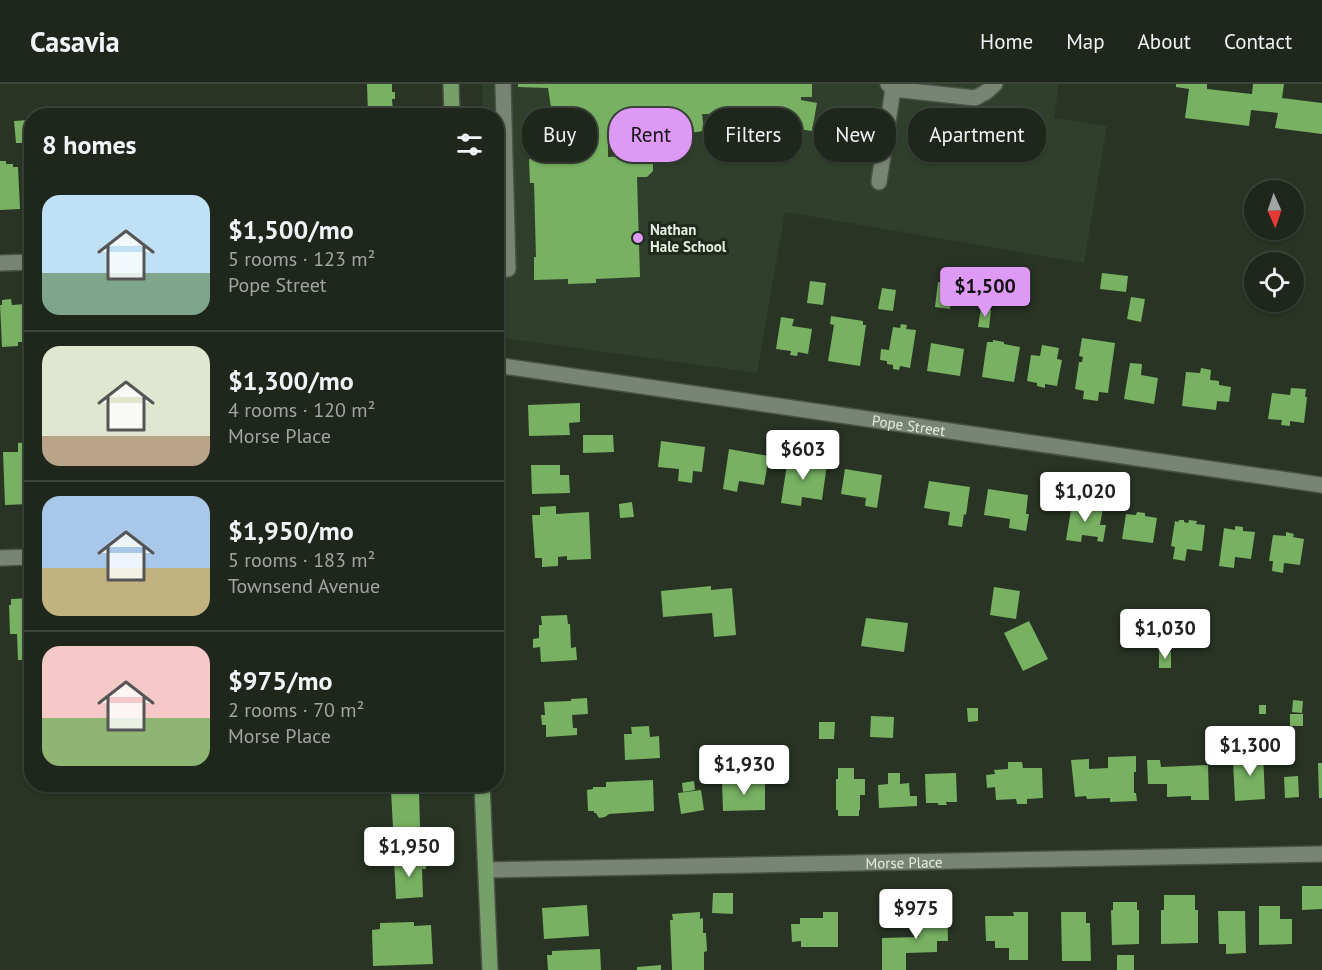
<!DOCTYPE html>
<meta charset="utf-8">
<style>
:root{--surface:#1f271c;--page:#2c3329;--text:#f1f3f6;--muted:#a1a5a3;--line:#3c443b;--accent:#dd99f3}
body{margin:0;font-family:"PT Sans",sans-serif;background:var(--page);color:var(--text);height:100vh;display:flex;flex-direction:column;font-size:22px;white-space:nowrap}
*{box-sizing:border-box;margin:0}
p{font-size:20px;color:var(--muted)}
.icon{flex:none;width:33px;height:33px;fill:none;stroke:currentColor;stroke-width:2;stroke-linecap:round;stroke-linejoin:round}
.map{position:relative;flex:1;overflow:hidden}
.sheet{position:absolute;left:24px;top:24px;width:480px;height:684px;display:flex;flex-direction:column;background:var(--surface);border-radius:24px;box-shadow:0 2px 4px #0004,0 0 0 2px var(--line)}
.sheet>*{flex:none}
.top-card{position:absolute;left:522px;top:24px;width:570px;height:54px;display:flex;gap:12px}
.needle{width:39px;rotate:177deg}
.controls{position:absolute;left:1244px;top:96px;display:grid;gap:12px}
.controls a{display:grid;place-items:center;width:60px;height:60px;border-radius:50%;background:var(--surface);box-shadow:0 2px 4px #0004,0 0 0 2px var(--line);font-size:30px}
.price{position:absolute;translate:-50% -51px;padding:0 14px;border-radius:6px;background:#fff;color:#222;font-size:20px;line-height:39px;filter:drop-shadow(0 2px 3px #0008)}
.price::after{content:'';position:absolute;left:50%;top:36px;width:18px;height:14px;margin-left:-9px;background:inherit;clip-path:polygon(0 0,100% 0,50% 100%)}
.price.active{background:var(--accent);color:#111}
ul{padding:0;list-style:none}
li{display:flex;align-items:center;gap:18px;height:150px;padding:0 18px}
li+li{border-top:2px solid var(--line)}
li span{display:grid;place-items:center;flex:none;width:168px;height:120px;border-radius:18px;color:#555}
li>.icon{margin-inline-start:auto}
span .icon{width:72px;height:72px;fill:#fffc;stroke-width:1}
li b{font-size:26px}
h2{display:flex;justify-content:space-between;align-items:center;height:72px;padding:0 18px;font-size:26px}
.tag{padding:0 21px;border-radius:24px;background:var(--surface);box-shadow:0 2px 4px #0004,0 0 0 2px var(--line);font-size:21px;line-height:54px}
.tag.active{background:var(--accent);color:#111}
header{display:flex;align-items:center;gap:36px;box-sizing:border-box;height:84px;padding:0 30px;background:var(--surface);border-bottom:2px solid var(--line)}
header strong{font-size:28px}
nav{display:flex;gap:33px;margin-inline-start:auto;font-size:21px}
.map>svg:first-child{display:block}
.built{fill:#303f2b}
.building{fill:#77b161}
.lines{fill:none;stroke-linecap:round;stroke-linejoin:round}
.minor-casing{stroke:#495245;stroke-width:18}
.major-casing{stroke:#495245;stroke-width:18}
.minor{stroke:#788574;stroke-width:15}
.major{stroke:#779f6a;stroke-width:15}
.poi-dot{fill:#dd99f3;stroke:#1f2a1c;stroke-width:2}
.labels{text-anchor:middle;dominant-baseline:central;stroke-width:6;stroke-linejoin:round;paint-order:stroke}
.poi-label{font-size:15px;font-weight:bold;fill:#e4ebe1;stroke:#1f2a1c;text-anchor:start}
.street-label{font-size:15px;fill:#e4ebe1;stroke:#1f2a1c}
</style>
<header>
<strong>Casavia</strong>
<nav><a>Home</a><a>Map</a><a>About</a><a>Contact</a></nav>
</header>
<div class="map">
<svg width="1322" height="886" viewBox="0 0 1322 886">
<rect width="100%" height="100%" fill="#293425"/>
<path class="built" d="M482 0H1059L1054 34 1107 42 1084 179 785 128 757 289 497 253 496 32 483 31Z"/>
<g class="building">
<path d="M367 0H392V8H395V15H392L393 29 368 30Z"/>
<path d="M518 0H812V13H801V16L817 19 812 47 798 45 799 40 790 38 789 49 718 46 719 30H702L704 47 633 56 632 48 608 52V73L646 71 653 76V87L647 93H637L640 193 596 195V199L568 200V195L534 196V173H536L534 99H530L529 75 562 74V69L579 68 574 33 553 36 548 4 518 3Z"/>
<path d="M1176 0H1207V5L1252 10 1253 0H1284L1282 14 1322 19V50L1275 44 1278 29 1251 26 1249 42 1185 34 1189 5 1176 3Z"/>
<path d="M238 26V32H229V27Z"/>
<path d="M28 36 29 59H16L14 37Z"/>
<path d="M0 77H6V80H13V83H18L20 125 0 126Z"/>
<path d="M1102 189 1128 192 1126 208 1100 205Z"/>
<path d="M810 197 826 199 823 221 807 219Z"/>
<path d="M938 198 954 200 950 225 935 223Z"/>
<path d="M882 204 896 206 893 227 878 225Z"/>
<path d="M1131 213 1145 215 1141 238 1127 235Z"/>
<path d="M11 215 12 221 26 220 27 248H25V258H18V262L2 263 0 221H2V216Z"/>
<path d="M981 224 991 226 989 244 978 243Z"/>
<path d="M831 232 863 237V241H866L860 282 828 277 834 241 830 240Z"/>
<path d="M781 233 794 235 792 242 812 245 808 270 798 268 797 272 790 271 791 267 776 265Z"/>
<path d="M901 240 907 241 906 245 916 246 910 284 900 282 899 286 893 285V281L887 280V277L880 276 881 265 889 266 893 243 900 244Z"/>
<path d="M1082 254 1115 259 1108 309 1099 308 1098 317 1083 315 1084 307 1075 305 1079 278H1082L1083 273 1079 272Z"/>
<path d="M993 256 1004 258V260L1020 263 1014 298 982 293 987 258H993Z"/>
<path d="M931 259 964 265 960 292 927 287Z"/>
<path d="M1042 261 1059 264 1057 275 1062 276 1057 302 1045 300V304L1037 302V299L1027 297 1031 271 1040 272Z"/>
<path d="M1130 279 1142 280 1141 291 1158 294 1154 320 1124 315Z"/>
<path d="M1201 284 1211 286 1210 296 1219 297V301L1231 303 1229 318 1217 317 1216 326 1182 322 1186 288 1200 289Z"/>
<path d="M1291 304 1306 305 1305 313H1307L1304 339 1290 337V342L1281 341 1282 336 1268 335 1272 309 1290 311Z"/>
<path d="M580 319V338L569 339 570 351 529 352 528 321Z"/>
<path d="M583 351H613L614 368 583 369Z"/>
<path d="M661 357 705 363 702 388 693 387 692 399 678 397 679 385 658 383Z"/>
<path d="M30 358 32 417 29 418 30 420 5 421 3 368H18V359Z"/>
<path d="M729 365 769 372 764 401 739 397 737 408 723 405Z"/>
<path d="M788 374 827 380 822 416 802 413 801 422 781 419Z"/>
<path d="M531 381H560V391H569L570 409 532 410Z"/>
<path d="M845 385 882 391 877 424 865 422 866 414 841 410Z"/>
<path d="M929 397 970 403 966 431 964 430 962 443 948 441 950 428 924 424Z"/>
<path d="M988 405 1028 411 1026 430H1029L1026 447 1009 444 1010 435 984 431Z"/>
<path d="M632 418 634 433 620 434 619 420Z"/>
<path d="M1072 420 1103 424 1100 441H1106L1103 458 1097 457 1098 453 1082 451 1081 458 1066 456Z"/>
<path d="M556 422V430L589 428 591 475 567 476V472L558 473V482L542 483V474H535L532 431H540V423Z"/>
<path d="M1137 428 1145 429V432L1157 434 1153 459 1122 455 1126 430 1136 431Z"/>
<path d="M1179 436H1184V438L1188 439 1189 436 1197 437 1196 440 1205 441 1202 467 1187 465 1185 477 1173 475 1175 463 1171 462 1175 437 1178 438Z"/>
<path d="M1235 442 1243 443V447L1255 448 1251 475 1235 473 1234 484 1219 482 1224 444 1235 446Z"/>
<path d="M1286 448 1294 450 1293 453 1304 455 1300 481 1284 479 1283 489 1272 487 1273 477H1269L1273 451 1286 452Z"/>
<path d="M711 502V506L732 504 736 551 714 553 712 529 663 533 661 507Z"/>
<path d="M994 503 1020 507 1016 535 990 531Z"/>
<path d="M32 514V576H18L17 550H10L9 521H11V515Z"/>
<path d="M567 531 568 540H570L571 564 576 563 577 576 541 578 540 563 533 564V555L539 554V541H542L541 532Z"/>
<path d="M866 534 908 539 904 568 861 562Z"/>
<path d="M1029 537 1048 575 1023 587 1004 549Z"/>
<path d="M1159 567 1171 568V584H1159Z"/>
<path d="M587 614 588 630 572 631 573 644H577V651L546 653V641H542L541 631H545L544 618 571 617V615Z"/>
<path d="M1293 616 1303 617 1302 629 1292 628Z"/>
<rect x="1259" y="621" width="7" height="9"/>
<path d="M967 624H978V637L968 638Z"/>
<rect x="1290" y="630" width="13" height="12"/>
<path d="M871 632 894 633 893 654 870 653Z"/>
<path d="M819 638H835L834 655H819Z"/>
<path d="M649 642 650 653 659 652 660 674 625 676 624 650H632L631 643Z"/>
<path d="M1263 667 1265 715 1235 717 1233 678H1242V668Z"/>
<path d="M1136 672V688H1134V709H1136L1137 717 1110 718V714L1087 715 1086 712 1075 713 1071 676 1089 675V685L1108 684V673Z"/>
<path d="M1147 676H1160L1161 683 1208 681 1209 716H1191V712L1167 713V700H1148Z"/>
<path d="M1008 678H1022L1023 684H1042L1043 714 1027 715V720H1017L1016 715 996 716 995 703 987 704 986 691 995 690 994 686 1008 685Z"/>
<path d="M1318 679H1322V714H1319Z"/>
<path d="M838 684H854V695H865V711H860V726H859V732H838V726H836V695H838Z"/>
<path d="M888 689H900V700L909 699 910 712H917V722L879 724 878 701 888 700Z"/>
<path d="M956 689 957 718H946L947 721H938V719H926L925 690Z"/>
<path d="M1298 692 1299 713 1285 714 1284 693Z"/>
<path d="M653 696 654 727 609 730 605 733 599 734 596 729H594V727H588L587 706 593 705V703H606V698Z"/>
<path d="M694 697 695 706 683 708 682 699Z"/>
<path d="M765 698V726L723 727 722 699Z"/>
<path d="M396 700H421V707H419L420 743 393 744 391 707 399 706V703H396Z"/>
<path d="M701 706 704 726 681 730 678 709Z"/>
<path d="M421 775V776H426V785H422L423 813 396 815 394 776Z"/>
<path d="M1302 802H1322V825L1302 826Z"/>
<path d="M713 809H733V830L712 829Z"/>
<path d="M1164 811H1195V826H1198V859L1161 860V826H1164Z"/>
<path d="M1113 818H1137V826H1139V860L1112 861 1111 826H1113Z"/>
<path d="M587 821 589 852 544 855 542 824Z"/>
<path d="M1259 822H1280V835H1292V860L1259 861Z"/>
<path d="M947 825 948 857H937V868L906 869V886H882V854L919 853 918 826Z"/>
<path d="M1218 827H1245L1246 869 1226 870V860H1219Z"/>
<path d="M700 828V835L703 834V849H706L707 867 704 868V886H672L670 836H673L672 830Z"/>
<path d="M823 828H838V863H801V857L792 858 791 840H800V834H823Z"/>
<path d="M1013 828H1028V876H1009V864H995V857H986L985 832H1014Z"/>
<path d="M1061 828H1086V839H1090L1091 877H1062Z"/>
<path d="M414 838V842L431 841 433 880 373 882 372 846 380 845V839Z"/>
<path d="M600 865 601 886H548L547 871H552V867Z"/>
<rect x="1117" y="871" width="17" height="15"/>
<path d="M661 881V886H637V883Z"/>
</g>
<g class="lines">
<defs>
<g id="minor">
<path d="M893 5 975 14 986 8 995 0"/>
<path d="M879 98 893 5 888 0"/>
<path d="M0 179 32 178"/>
<path d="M496 185H508L503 0"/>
<path id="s1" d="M496 281 1322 401"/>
<path d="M0 474 32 473"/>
<path id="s2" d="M486 786 1322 770"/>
</g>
<g id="major">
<path d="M451 0 452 32"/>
<path d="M482 700 490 886"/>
</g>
</defs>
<use href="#minor" class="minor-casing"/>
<use href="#major" class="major-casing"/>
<use href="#minor" class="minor"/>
<use href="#major" class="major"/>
</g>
<circle class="poi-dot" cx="638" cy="154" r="6"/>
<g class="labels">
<g class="poi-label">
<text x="650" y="145">Nathan<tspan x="650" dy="17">Hale School</tspan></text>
</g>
<g class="street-label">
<text stroke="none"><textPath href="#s1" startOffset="417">Pope Street</textPath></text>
<text stroke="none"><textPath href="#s2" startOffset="418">Morse Place</textPath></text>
</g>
</g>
</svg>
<div class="controls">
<a><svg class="needle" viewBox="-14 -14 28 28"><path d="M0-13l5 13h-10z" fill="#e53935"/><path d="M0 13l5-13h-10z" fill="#a1a5a3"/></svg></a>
<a><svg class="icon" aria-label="locate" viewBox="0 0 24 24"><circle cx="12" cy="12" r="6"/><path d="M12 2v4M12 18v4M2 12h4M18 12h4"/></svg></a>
</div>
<b class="price active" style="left:985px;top:234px">$1,500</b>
<b class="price" style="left:803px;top:397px">$603</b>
<b class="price" style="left:1085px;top:439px">$1,020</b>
<b class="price" style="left:1165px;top:576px">$1,030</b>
<b class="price" style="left:1250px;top:693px">$1,300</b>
<b class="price" style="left:744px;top:712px">$1,930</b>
<b class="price" style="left:409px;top:794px">$1,950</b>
<b class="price" style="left:916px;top:856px">$975</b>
<div class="top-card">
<a class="tag">Buy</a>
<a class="tag active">Rent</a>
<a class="tag">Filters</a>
<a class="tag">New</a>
<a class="tag">Apartment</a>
</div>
<section class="sheet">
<h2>8 homes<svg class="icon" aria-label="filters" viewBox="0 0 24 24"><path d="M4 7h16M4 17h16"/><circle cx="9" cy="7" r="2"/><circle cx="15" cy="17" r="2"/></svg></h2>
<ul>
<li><span style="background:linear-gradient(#bfe0f5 65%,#7fa58c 0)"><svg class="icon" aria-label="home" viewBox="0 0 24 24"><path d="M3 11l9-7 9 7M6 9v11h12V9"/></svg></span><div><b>$1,500/mo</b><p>5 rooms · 123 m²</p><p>Pope Street</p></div></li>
<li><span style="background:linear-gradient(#dfe7d0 75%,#b9a48a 0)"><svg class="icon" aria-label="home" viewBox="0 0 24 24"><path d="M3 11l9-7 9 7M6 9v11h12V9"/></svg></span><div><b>$1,300/mo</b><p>4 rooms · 120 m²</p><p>Morse Place</p></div></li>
<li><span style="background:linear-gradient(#a9c7e8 60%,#c2b280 0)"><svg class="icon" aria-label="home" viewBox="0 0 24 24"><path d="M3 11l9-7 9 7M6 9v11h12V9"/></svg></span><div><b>$1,950/mo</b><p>5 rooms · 183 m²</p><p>Townsend Avenue</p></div></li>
<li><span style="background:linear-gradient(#f6c9c9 60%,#8fb573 0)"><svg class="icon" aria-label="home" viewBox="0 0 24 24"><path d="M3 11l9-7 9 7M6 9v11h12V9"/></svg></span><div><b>$975/mo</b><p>2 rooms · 70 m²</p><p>Morse Place</p></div></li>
</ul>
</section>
</div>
